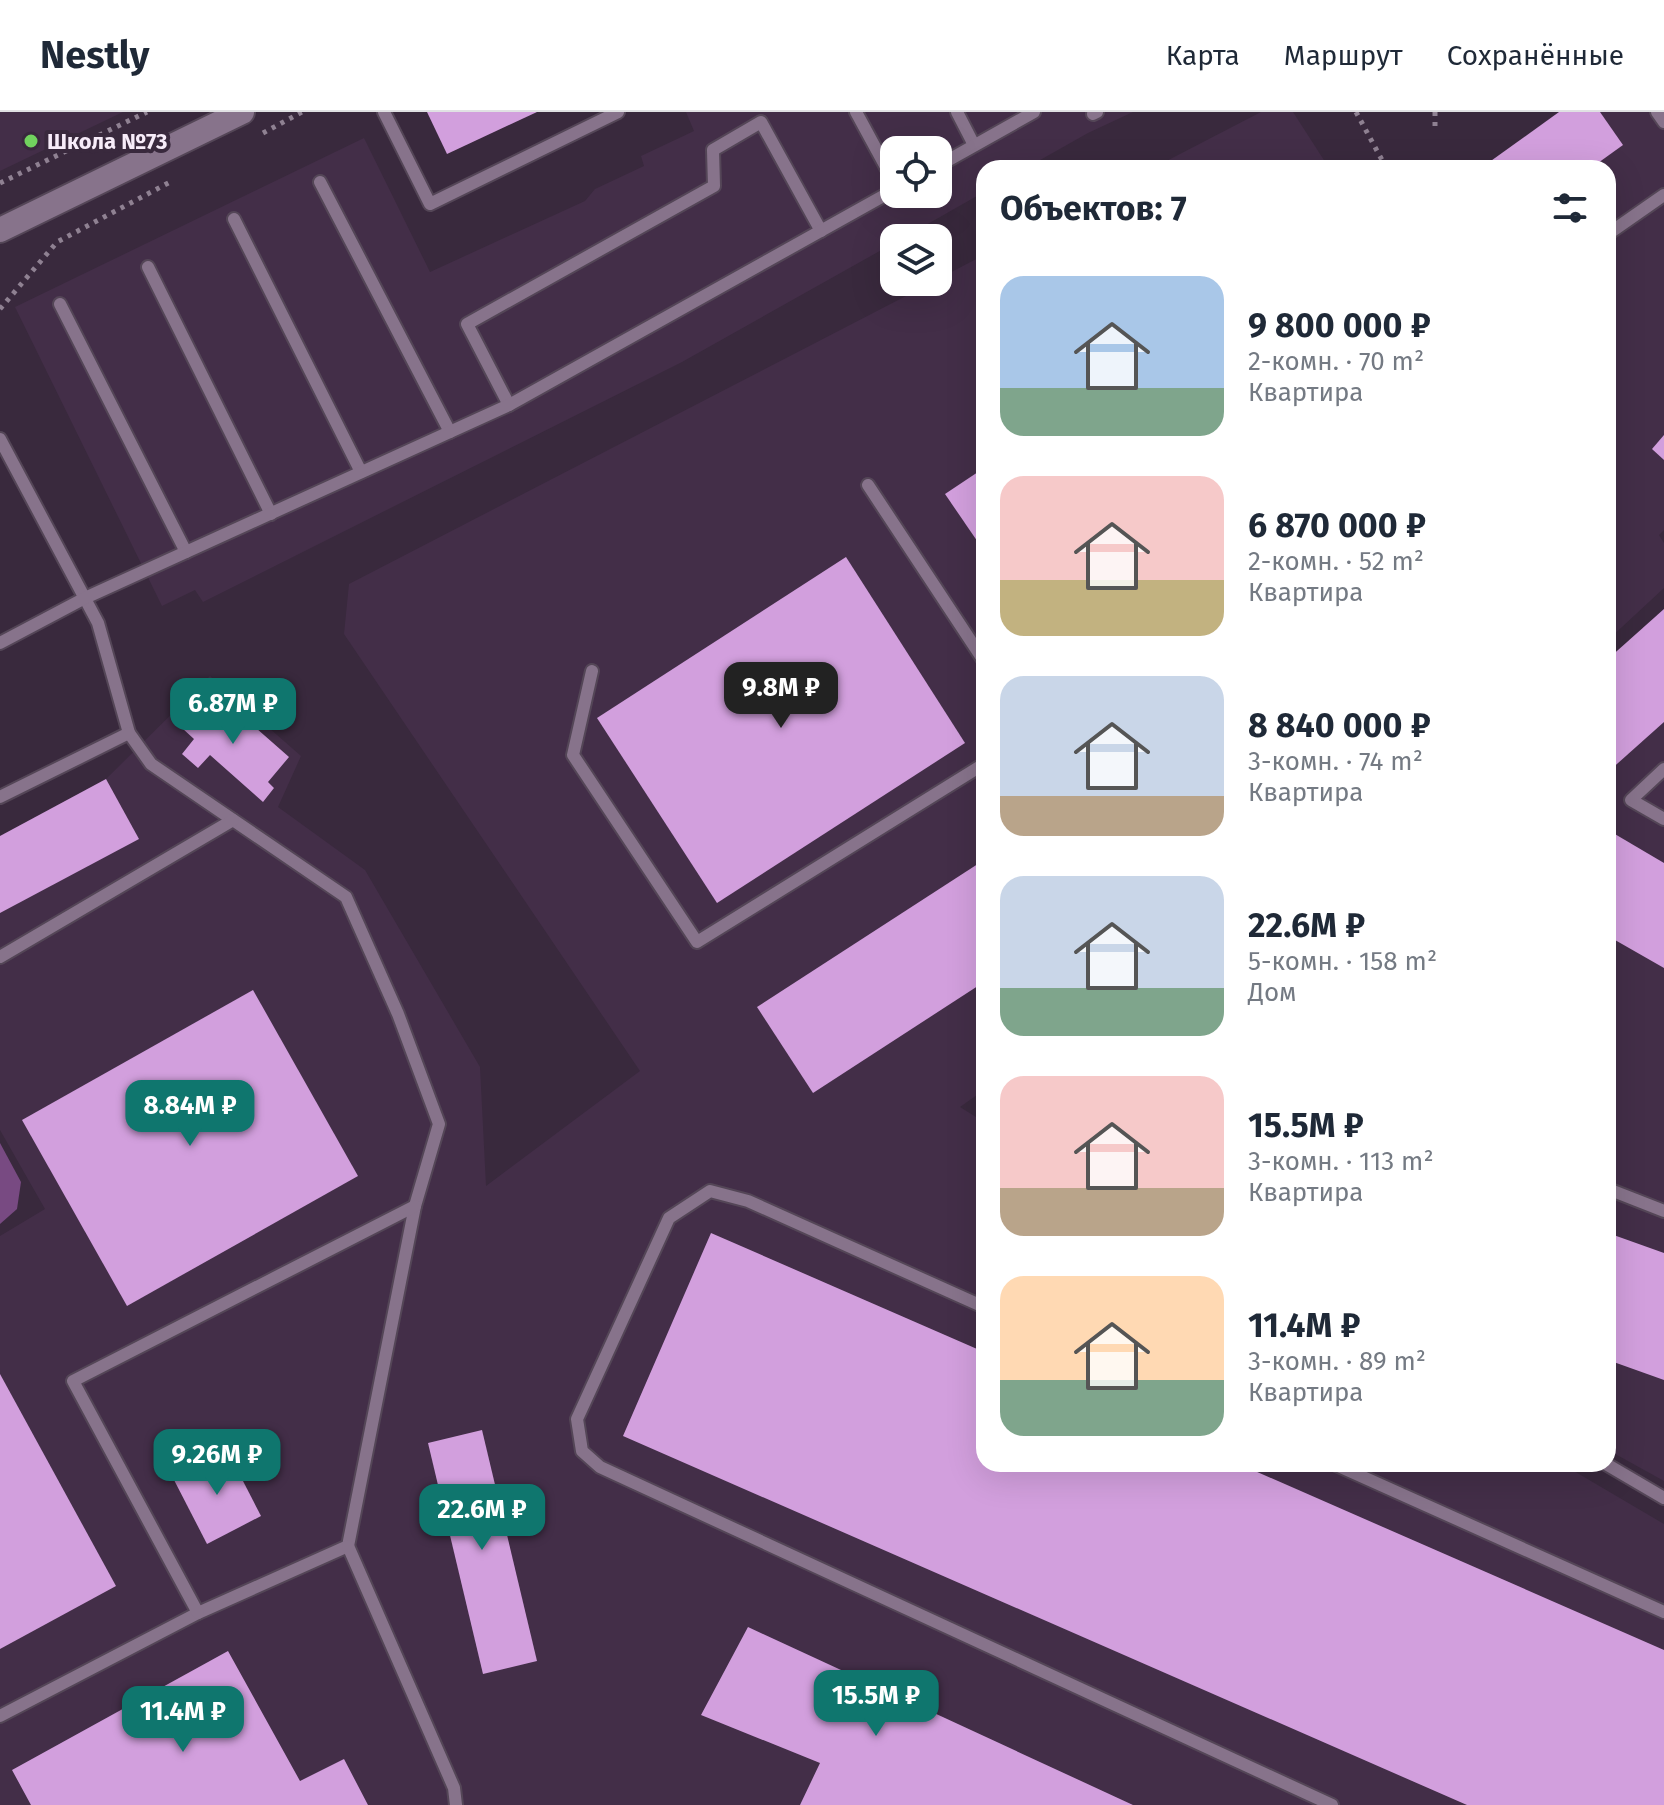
<!DOCTYPE html>
<html lang="ru">
<meta charset="utf-8">
<style>
:root{--surface:#fff;--page:#f2f2f3;--text:#1f2937;--muted:#747a83;--line:#e0e1e3;--accent:#0f766e}
body{margin:0;font-family:"Fira Sans",sans-serif;background:var(--page);color:var(--text);height:100vh;display:flex;flex-direction:column;font-size:30px;white-space:nowrap}
*{box-sizing:border-box;margin:0}
p{font-size:26px;color:var(--muted)}
.icon{flex:none;width:44px;height:44px;fill:none;stroke:currentColor;stroke-width:2;stroke-linecap:round;stroke-linejoin:round}
.map{position:relative;flex:1;overflow:hidden}
.panel{position:absolute;left:976px;top:48px;width:640px;height:1312px;display:flex;flex-direction:column;background:var(--surface);border-radius:24px;box-shadow:0 8px 32px #0002}
.panel>*{flex:none}
.buttons{position:absolute;left:880px;top:24px;display:grid;gap:16px}
.buttons a{display:grid;place-items:center;width:72px;height:72px;border-radius:16px;background:var(--surface);box-shadow:0 8px 32px #0002;font-size:40px}
.price{position:absolute;translate:-50% -68px;padding:0 18px;border-radius:16px;background:var(--accent);color:#fff;font-size:26px;line-height:52px;filter:drop-shadow(0 2px 4px #0008)}
.price::after{content:'';position:absolute;left:50%;top:48px;width:24px;height:18px;margin-left:-12px;background:inherit;clip-path:polygon(0 0,100% 0,50% 100%)}
.price.current{background:#222;color:#fff}
ul{padding:0;list-style:none}
li{display:flex;align-items:center;gap:24px;height:200px;padding:0 24px}
li span{display:grid;place-items:center;flex:none;width:224px;height:160px;border-radius:24px;color:#555}
li>.icon{margin-inline-start:auto}
span .icon{width:96px;height:96px;fill:#fffc;stroke-width:1}
li b{font-size:34px}
h2{display:flex;justify-content:space-between;align-items:center;height:96px;padding:0 24px;font-size:34px}
header{display:flex;align-items:center;gap:48px;box-sizing:border-box;height:112px;padding:0 40px;background:var(--surface);border-bottom:2px solid var(--line)}
header strong{font-size:38px}
nav{display:flex;gap:44px;margin-inline-start:auto;font-size:28px}
.map>svg:first-child{display:block}
.built{fill:#432e48;fill-rule:evenodd}
.forest{fill:#784a82}
.building{fill:#d29fdd}
.lines{fill:none;stroke-linecap:round;stroke-linejoin:round}
.lane-casing{stroke:#544657;stroke-width:16}
.street-casing{stroke:#544657;stroke-width:28}
.path{stroke:#8f8192;stroke-width:5;stroke-dasharray:4 6;stroke-linecap:butt}
.lane{stroke:#87738b;stroke-width:12}
.street{stroke:#87738b;stroke-width:24}
.poi-dot{fill:#71d25e;stroke:#39293d;stroke-width:3}
.labels{text-anchor:middle;dominant-baseline:central;stroke-width:8;stroke-linejoin:round;paint-order:stroke}
.poi-label{font-size:22px;font-weight:bold;fill:#f7ecf9;stroke:#39293d;text-anchor:start}
</style>
<header>
<strong>Nestly</strong>
<nav><a>Карта</a><a>Маршрут</a><a>Сохранённые</a></nav>
</header>
<div class="map">
<svg width="1664" height="1693" viewBox="0 0 1664 1693">
<rect width="100%" height="100%" fill="#39293d"/>
<g class="built">
<path d="M0 0H123L0 59Z"/>
<path d="M686 0H1133L1088 21 1026 56H984V80L903 126H894V131L682 250 203 490 195 478 162 494 15 195 364 26 430 160 585 89 595 77 644 54 641 44 694 19ZM894 38H938V82H894Z"/>
<path d="M1261 0H1293L1329 56H1153Z"/>
<path d="M1575 0H1664V418L1659 423 1664 431V476L1608 528V56H1512Z"/>
<path d="M984 143V978L960 995 984 1010V1352H1562L1664 1412V1693H0V1124L45 1097 0 1018V724L106 667 210 564 301 644 278 695 365 758 480 955 486 1074 640 959 344 522 349 472 933 170H938V167Z"/>
<path d="M1664 497V1369L1608 1338V547Z"/>
</g>
<path class="forest" d="M0 1031 21 1070 17 1097 0 1112Z"/>
<g class="building">
<path d="M427 0H537L447 42Z"/>
<path d="M1559 0H1600L1623 33 1591 56H1481Z"/>
<path d="M1664 323V348L1652 337Z"/>
<path d="M984 356V439L945 382Z"/>
<path d="M846 445 965 631 717 791 597 606Z"/>
<path d="M1664 497V610L1608 660V547Z"/>
<path d="M214 579 289 645 268 670 274 676 263 690 210 643 198 656 182 642 194 627 182 616Z"/>
<path d="M106 667 139 727 0 801V724Z"/>
<path d="M1608 718 1664 751V856L1608 824Z"/>
<path d="M984 748V870L813 981 757 895Z"/>
<path d="M253 878 358 1064 127 1194 22 1008Z"/>
<path d="M711 1121 984 1240V1352H1239L1664 1538V1693H1467L623 1324Z"/>
<path d="M1608 1121 1664 1141V1268L1608 1248Z"/>
<path d="M0 1262 116 1474 0 1537Z"/>
<path d="M482 1318 537 1549 483 1562 428 1331Z"/>
<path d="M227 1338 261 1404 207 1432 173 1366Z"/>
<path d="M748 1515 1133 1693H800L820 1651 701 1603Z"/>
<path d="M228 1539 300 1669 344 1647 368 1693H31L12 1658Z"/>
</g>
<g class="lines">
<defs>
<g id="lane">
<path d="M384 0 430 92 618 0"/>
<path d="M856 0 894 70"/>
<path d="M957 0 974 33"/>
<path d="M1657 0 1664 10"/>
<path d="M1093 2 1097 0"/>
<path d="M938 54 1034 0"/>
<path d="M320 70 450 320"/>
<path d="M234 107 361 360"/>
<path d="M1608 122 1664 83"/>
<path d="M148 155 271 402"/>
<path d="M60 192 186 440"/>
<path d="M509 293 467 212 714 74 713 38 761 10 821 119"/>
<path d="M0 327 98 511 129 621 151 652 346 785 398 902 439 1012 415 1094 348 1434 198 1501 0 1604"/>
<path d="M868 373 984 549"/>
<path d="M0 531 85 486 509 293 894 78"/>
<path d="M592 559 573 643 697 830 984 652"/>
<path d="M1664 657 1631 688 1664 707"/>
<path d="M0 685 129 621"/>
<path d="M0 845 233 708"/>
<path d="M1608 1077 1664 1099"/>
<path d="M984 1195 748 1089 710 1079 669 1106 577 1307 582 1339 600 1355 1332 1693"/>
<path d="M1334 1352 1664 1500"/>
<path d="M1606 1352 1664 1386"/>
<path d="M348 1434 454 1676 456 1693"/>
<path d="M198 1501 73 1269 415 1094"/>
</g>
<path id="street" d="M0 118 242 0"/>
</defs>
<use href="#lane" class="lane-casing"/>
<use href="#street" class="street-casing"/>
<g class="path">
<path d="M1356 0 1382 48"/>
<path d="M1435 0V14"/>
<path d="M263 21 302 0"/>
<path d="M0 71 147 0"/>
<path d="M0 197 57 130 172 69"/>
</g>
<use href="#lane" class="lane"/>
<use href="#street" class="street"/>
</g>
<circle class="poi-dot" cx="31" cy="29" r="8"/>
<g class="labels">
<g class="poi-label">
<text x="47" y="29">Школа №73</text>
</g>
</g>
</svg>
<div class="buttons">
<a><svg class="icon" aria-label="locate" viewBox="0 0 24 24"><circle cx="12" cy="12" r="6"/><path d="M12 2v4M12 18v4M2 12h4M18 12h4"/></svg></a>
<a><svg class="icon" aria-label="layers" viewBox="0 0 24 24"><path d="M12 4l9 5-9 5-9-5zM3 14l9 5 9-5"/></svg></a>
</div>
<b class="price current" style="left:781px;top:618px">9.8M ₽</b>
<b class="price" style="left:233px;top:634px">6.87M ₽</b>
<b class="price" style="left:190px;top:1036px">8.84M ₽</b>
<b class="price" style="left:217px;top:1385px">9.26M ₽</b>
<b class="price" style="left:482px;top:1440px">22.6M ₽</b>
<b class="price" style="left:876px;top:1626px">15.5M ₽</b>
<b class="price" style="left:183px;top:1642px">11.4M ₽</b>
<section class="panel">
<h2>Объектов: 7<svg class="icon" aria-label="filters" viewBox="0 0 24 24"><path d="M4 7h16M4 17h16"/><circle cx="9" cy="7" r="2"/><circle cx="15" cy="17" r="2"/></svg></h2>
<ul>
<li><span style="background:linear-gradient(#a9c7e8 70%,#7fa58c 0)"><svg class="icon" aria-label="home" viewBox="0 0 24 24"><path d="M3 11l9-7 9 7M6 9v11h12V9"/></svg></span><div><b>9 800 000 ₽</b><p>2-комн. · 70 m²</p><p>Квартира</p></div></li>
<li><span style="background:linear-gradient(#f6c9c9 65%,#c2b280 0)"><svg class="icon" aria-label="home" viewBox="0 0 24 24"><path d="M3 11l9-7 9 7M6 9v11h12V9"/></svg></span><div><b>6 870 000 ₽</b><p>2-комн. · 52 m²</p><p>Квартира</p></div></li>
<li><span style="background:linear-gradient(#c9d6e8 75%,#b9a48a 0)"><svg class="icon" aria-label="home" viewBox="0 0 24 24"><path d="M3 11l9-7 9 7M6 9v11h12V9"/></svg></span><div><b>8 840 000 ₽</b><p>3-комн. · 74 m²</p><p>Квартира</p></div></li>
<li><span style="background:linear-gradient(#c9d6e8 70%,#7fa58c 0)"><svg class="icon" aria-label="home" viewBox="0 0 24 24"><path d="M3 11l9-7 9 7M6 9v11h12V9"/></svg></span><div><b>22.6M ₽</b><p>5-комн. · 158 m²</p><p>Дом</p></div></li>
<li><span style="background:linear-gradient(#f6c9c9 70%,#b9a48a 0)"><svg class="icon" aria-label="home" viewBox="0 0 24 24"><path d="M3 11l9-7 9 7M6 9v11h12V9"/></svg></span><div><b>15.5M ₽</b><p>3-комн. · 113 m²</p><p>Квартира</p></div></li>
<li><span style="background:linear-gradient(#ffd9b3 65%,#7fa58c 0)"><svg class="icon" aria-label="home" viewBox="0 0 24 24"><path d="M3 11l9-7 9 7M6 9v11h12V9"/></svg></span><div><b>11.4M ₽</b><p>3-комн. · 89 m²</p><p>Квартира</p></div></li>
</ul>
</section>
</div>
